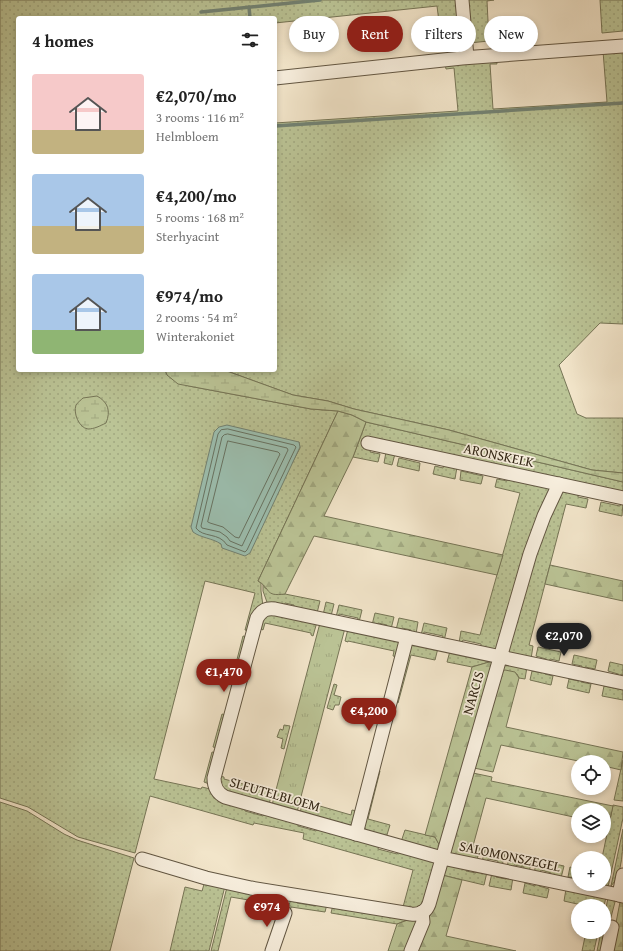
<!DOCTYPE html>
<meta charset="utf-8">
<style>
:root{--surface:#fff;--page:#f6f6f6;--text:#222;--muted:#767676;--accent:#8f2418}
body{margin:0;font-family:"Gentium Book Plus",serif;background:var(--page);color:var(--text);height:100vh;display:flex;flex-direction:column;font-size:15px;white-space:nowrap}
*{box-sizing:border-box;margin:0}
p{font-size:13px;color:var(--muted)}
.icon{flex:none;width:22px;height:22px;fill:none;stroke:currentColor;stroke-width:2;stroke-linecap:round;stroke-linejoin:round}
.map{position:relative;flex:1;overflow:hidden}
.sheet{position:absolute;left:16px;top:16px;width:261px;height:356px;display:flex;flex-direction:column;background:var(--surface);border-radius:4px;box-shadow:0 2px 6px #0003}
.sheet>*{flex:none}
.top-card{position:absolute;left:289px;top:16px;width:274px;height:36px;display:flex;gap:8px}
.fabs{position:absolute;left:571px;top:755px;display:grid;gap:8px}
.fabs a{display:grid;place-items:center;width:40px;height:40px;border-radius:50%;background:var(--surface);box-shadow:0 2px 6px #0003;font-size:20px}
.price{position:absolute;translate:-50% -34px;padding:0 9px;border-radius:14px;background:var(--accent);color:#fff;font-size:13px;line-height:26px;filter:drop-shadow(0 1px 2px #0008)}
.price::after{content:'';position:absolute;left:50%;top:24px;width:12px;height:9px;margin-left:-6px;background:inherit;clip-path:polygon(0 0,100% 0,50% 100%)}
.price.active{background:#222;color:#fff}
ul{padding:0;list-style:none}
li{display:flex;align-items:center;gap:12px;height:100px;padding:0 16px}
li span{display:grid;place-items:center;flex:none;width:112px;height:80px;border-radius:4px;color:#555}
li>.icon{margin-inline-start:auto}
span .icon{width:48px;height:48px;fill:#fffc;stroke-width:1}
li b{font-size:17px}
h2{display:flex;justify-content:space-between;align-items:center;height:48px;padding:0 16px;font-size:17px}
.pill{padding:0 14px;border-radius:18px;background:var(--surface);box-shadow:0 2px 6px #0003;font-size:14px;line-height:36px}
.pill.active{background:var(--accent);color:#fff}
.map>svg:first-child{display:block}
.grass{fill:url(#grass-dots);stroke:#767556;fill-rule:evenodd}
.forest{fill:url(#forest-firs);stroke:#767556}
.wetland{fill:url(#wetland-marsh);stroke:#767556}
.park{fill:url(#park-tufts);stroke:#767556}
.water{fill:#9cc0b1;stroke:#728273}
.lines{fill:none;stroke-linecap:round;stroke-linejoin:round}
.shore{stroke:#677363;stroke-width:1}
.stream{stroke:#728273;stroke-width:3.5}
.street-casing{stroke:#625642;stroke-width:15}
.street{stroke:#f7eedd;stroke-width:13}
.labels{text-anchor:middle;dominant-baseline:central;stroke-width:3.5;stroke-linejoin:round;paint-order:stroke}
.street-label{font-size:14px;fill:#322615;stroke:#f7eedd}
</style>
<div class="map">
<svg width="623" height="951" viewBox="0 0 623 951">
<defs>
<pattern id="grass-dots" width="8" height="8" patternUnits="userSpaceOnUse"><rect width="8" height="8" fill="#bbc496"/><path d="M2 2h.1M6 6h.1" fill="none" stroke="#a1a880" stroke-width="1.8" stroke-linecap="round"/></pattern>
<pattern id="forest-firs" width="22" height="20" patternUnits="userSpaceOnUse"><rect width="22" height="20" fill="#bbc496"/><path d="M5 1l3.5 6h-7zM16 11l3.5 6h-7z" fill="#a1a880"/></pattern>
<pattern id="wetland-marsh" width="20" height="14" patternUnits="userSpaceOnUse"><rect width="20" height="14" fill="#bbc496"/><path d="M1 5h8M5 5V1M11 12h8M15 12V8" fill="none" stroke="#a1a880"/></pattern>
<pattern id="park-tufts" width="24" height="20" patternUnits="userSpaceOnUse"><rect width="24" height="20" fill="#bbc496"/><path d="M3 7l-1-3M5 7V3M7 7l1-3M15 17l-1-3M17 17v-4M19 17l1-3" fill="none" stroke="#a1a880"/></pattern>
</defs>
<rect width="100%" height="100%" fill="#f2e5ca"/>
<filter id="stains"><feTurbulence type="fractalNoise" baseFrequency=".005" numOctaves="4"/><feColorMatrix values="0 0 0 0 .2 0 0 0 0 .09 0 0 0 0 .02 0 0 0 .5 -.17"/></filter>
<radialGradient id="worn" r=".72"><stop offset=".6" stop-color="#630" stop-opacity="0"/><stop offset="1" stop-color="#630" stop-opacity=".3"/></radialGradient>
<g class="grass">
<path d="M0 0H457L461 44 442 46 437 6 275 23V18H18V370H165C169 380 180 382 189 386L311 409 338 411 258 581 261 583V591L263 606 249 631 245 630 255 593 205 581 154 779 201 789 202 787 210 789 245 807V811L263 816 265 813 299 822 298 826 316 831 318 827 379 845 378 849 397 854 399 850 433 862 435 866 425 902 418 910 403 907 413 870 303 839 304 833 254 823 253 825 150 796 135 853 78 837 28 807 0 798ZM299 442 300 448 292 463 221 544 216 540Z"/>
<path d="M466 0H494L487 1 489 41 469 43Z"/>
<path d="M600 0H623V31L602 33Z"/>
<path d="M623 50V324L600 323 559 365 577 414 586 418H623V473L592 470 449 430 354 409 328 401 293 395 224 370H275V123L458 111 454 68 446 69 445 64 496 59 497 64H490L493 109 607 102 603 51Z"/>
<path d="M366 422 623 482V493L371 449 370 452 380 454 378 462 353 457Z"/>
<path d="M386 452 395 454 392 465 384 463Z"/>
<path d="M399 458 420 463 419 471 397 466Z"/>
<path d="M444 464 457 467 455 479 433 474 435 466 443 468Z"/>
<path d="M461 471 483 476 481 484 460 480Z"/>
<path d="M508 478 554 488 498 652 481 648V644L463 640 461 644 459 643 461 631 480 635 520 493 495 487 497 479 507 481Z"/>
<path d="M560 489 578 493V497L588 499 586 508 566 504 529 645 533 646 531 659 504 653 533 554Z"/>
<path d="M601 502 620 506 621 502H623L622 516 599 511Z"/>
<path d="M263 584 265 588 282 594H285L320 601 317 613 293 608 294 605 285 603 284 606 268 605 263 591Z"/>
<path d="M326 602 334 604 331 616 323 615Z"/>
<path d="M339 605 362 610 359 622H357L358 618 339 614 338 618 336 617Z"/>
<path d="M375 613 394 617 391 629 386 628 387 625 378 623 377 626 372 625Z"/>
<path d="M266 614 317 622 313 636 311 635V633L265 623 263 630 259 628Z"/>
<path d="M399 618 418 622 416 634 411 633V630L402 628 401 631 396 630Z"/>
<path d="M424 623 447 628 444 641 442 640 443 636 424 632 423 636 421 635Z"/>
<path d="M348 629 398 641 399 643 398 657 393 656 394 651 348 641V642L345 641Z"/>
<path d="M243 636 248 637 236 680 232 679Z"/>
<path d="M414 644 438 648 435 660 411 655 398 703 395 702 410 647Z"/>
<path d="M538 647 561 652 559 661 550 659 549 662H546V659L536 656Z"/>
<path d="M450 651 496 660 472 667 447 662Z"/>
<path d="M574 655 597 660 595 669 585 667 584 670 581 669 582 666 572 664Z"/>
<path d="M501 661 527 667 525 679 519 678 517 674 502 671Z"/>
<path d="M610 662 623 665V675L621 674 620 678 617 677 618 674 608 671Z"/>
<path d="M543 670H545V674L553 676 551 685 530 680 532 671 542 673Z"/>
<path d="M579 678H582L581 682 591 684 589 693 567 688 569 679 579 681Z"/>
<path d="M334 684 337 685 334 695 341 697 339 705H335L333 710 327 708Z"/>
<path d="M615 685 623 687V700L602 696 604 686 614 688Z"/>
<path d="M222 714 226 715 218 748 213 747Z"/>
<path d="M284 725 290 726 284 749 281 748 283 739 277 737 280 729 283 730Z"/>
<path d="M212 752 217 753 209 784 204 782Z"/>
<path d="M623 760V801L614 800Z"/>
<path d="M377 770 380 771 368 819 390 825 386 838 366 831 364 825Z"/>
<path d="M219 776 224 777V779L269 791V790L272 791 269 805 225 792 218 781Z"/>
<path d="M303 800H306V802L351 815 352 810 357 811 353 823 348 826 300 813Z"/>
<path d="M0 802 27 811 64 834 77 840 134 858 110 951H0Z"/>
<path d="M613 805 623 807V818L608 887 587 884H604V858H602Z"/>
<path d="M623 829C623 846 623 875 611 886Z"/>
<path d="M405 830 435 837 442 850 441 853 401 842Z"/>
<path d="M485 849 505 853 502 866 497 865 498 861 488 859 487 863 482 862Z"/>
<path d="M510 854 532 859 529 872 523 870 524 867 514 865 513 868 507 867Z"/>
<path d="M537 860 564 866 561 878 550 876 551 873 541 870 540 874 534 873Z"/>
<path d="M448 864 467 867 466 871 476 873 477 870 487 872 484 885 442 875 443 870Z"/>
<path d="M570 867 578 869V882H577V878L568 877Z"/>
<path d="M492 873 497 874 496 877 506 879 507 876 513 877 511 890 489 886Z"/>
<path d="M205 881 225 886 209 951H170L185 887 202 891Z"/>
<path d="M536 882 539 883V886L549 889 547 898 523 893 525 883 535 886Z"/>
<path d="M227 887 288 899 285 910 282 909 283 906 231 897 218 951H211Z"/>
<path d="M566 889 606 897 604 906H586L564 901Z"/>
<path d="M608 898 614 900 615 902 602 951H597L601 932H604V918Z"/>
<path d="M291 899 297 900V903L316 906 317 903 327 904 325 912 291 907 290 912 287 911Z"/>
<path d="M333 905 413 918 397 924 331 913Z"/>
<path d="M586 932H598L594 951H582Z"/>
</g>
<g class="forest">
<path d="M338 411 352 415 366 422 353 457 324 516 503 555 497 575 314 536 285 594C264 597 271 588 258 581Z"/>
<path d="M550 565 623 581V601L545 584Z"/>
<path d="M496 660 442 850 435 837 425 835 472 667Z"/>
<path d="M505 670 515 672 519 678 506 727 623 752 621 770 604 766V762H583L501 745 493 772 474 768 502 671Z"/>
<path d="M473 773 492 777 491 781 613 806 609 824 604 823V810H578V818L486 798 473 846 480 848 477 860 450 855 448 850Z"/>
<path d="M442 875 462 880 446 936 516 951H414Z"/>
<path d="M623 900V951H612L615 928 620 902Z"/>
<path d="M413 918 419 924 408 951H388L397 924Z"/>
</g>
<g class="wetland">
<path d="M165 370H224L293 395 328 401 354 409 449 430 592 470 623 473V482L366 422 352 415 338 411 311 409 178 384 167 375Z"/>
<path d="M97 396C108 402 111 411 106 423 100 426 94 429 88 429 79 428 73 413 76 405 77 403 81 400 83 398Z"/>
</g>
<path class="park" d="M320 623 345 628 297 812 272 805Z"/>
<path class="water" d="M227 425 299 442 300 447 250 553 245 556 222 548 221 544C212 538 201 538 193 532L191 527 214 432 219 427Z"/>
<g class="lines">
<g class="shore">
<path d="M228 429 294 445 296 447 247 550 245 552 227 545C219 532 203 538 196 528L218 434 221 430Z"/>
<path d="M228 434 287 448 288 450 242 546 230 541 227 537 220 532 202 528 201 526 222 437 224 435Z"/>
<path d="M228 441 278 452 280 454 239 538 235 537 223 527 210 523 208 522Z"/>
</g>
<g class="stream">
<path d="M249 7 250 18"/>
<path d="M201 12 320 0"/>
<path d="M275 126 623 103"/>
</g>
<defs>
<g id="street">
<path d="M462 0 467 57"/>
<path d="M275 78 462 58 623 46"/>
<path d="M368 443 623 498"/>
<path d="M356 834 407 637"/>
<path d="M142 859 206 878 251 888 411 914C420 915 426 912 429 904L530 554 544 516 559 484"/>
<path d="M623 875 619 895 623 896"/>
<path d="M619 895 442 858 225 797C217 793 214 787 214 778L257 618C262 610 266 608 275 609L623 683"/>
<path d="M272 951 285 913"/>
<path d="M411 951 423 922 422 912"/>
<path d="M607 951 612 927"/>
</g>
</defs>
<use href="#street" class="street-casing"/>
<use href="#street" class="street"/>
</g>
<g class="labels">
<g class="street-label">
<text transform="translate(499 455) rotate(12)">ARONSKELK</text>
<text transform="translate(473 693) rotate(-74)">NARCIS</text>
<text transform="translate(275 794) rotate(16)">SLEUTELBLOEM</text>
<text transform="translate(510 856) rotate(12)">SALOMONSZEGEL</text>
</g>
</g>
<rect width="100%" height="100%" filter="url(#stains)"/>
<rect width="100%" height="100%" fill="url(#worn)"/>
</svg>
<div class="fabs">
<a><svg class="icon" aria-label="locate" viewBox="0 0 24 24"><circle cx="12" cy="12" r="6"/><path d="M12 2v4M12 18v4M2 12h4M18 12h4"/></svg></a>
<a><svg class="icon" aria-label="layers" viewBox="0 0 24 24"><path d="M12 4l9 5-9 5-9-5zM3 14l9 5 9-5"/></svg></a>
<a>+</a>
<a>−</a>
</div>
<b class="price active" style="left:564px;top:657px">€2,070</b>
<b class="price" style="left:224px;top:693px">€1,470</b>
<b class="price" style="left:369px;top:732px">€4,200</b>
<b class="price" style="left:267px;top:928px">€974</b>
<div class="top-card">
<a class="pill">Buy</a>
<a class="pill active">Rent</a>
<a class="pill">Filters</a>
<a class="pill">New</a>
</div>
<section class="sheet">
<h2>4 homes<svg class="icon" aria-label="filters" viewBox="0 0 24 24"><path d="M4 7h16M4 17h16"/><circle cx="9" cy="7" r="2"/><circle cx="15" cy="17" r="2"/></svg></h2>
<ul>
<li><span style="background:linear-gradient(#f6c9c9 70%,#c2b280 0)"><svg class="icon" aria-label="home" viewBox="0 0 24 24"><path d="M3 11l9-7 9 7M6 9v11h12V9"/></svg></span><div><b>€2,070/mo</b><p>3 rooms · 116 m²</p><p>Helmbloem</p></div></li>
<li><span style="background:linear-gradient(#a9c7e8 65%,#c2b280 0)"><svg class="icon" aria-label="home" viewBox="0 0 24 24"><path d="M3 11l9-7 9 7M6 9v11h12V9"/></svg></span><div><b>€4,200/mo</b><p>5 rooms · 168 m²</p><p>Sterhyacint</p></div></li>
<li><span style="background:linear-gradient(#a9c7e8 70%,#8fb573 0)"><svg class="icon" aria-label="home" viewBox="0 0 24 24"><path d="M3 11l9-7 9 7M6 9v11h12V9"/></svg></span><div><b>€974/mo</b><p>2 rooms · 54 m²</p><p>Winterakoniet</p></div></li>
</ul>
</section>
</div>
